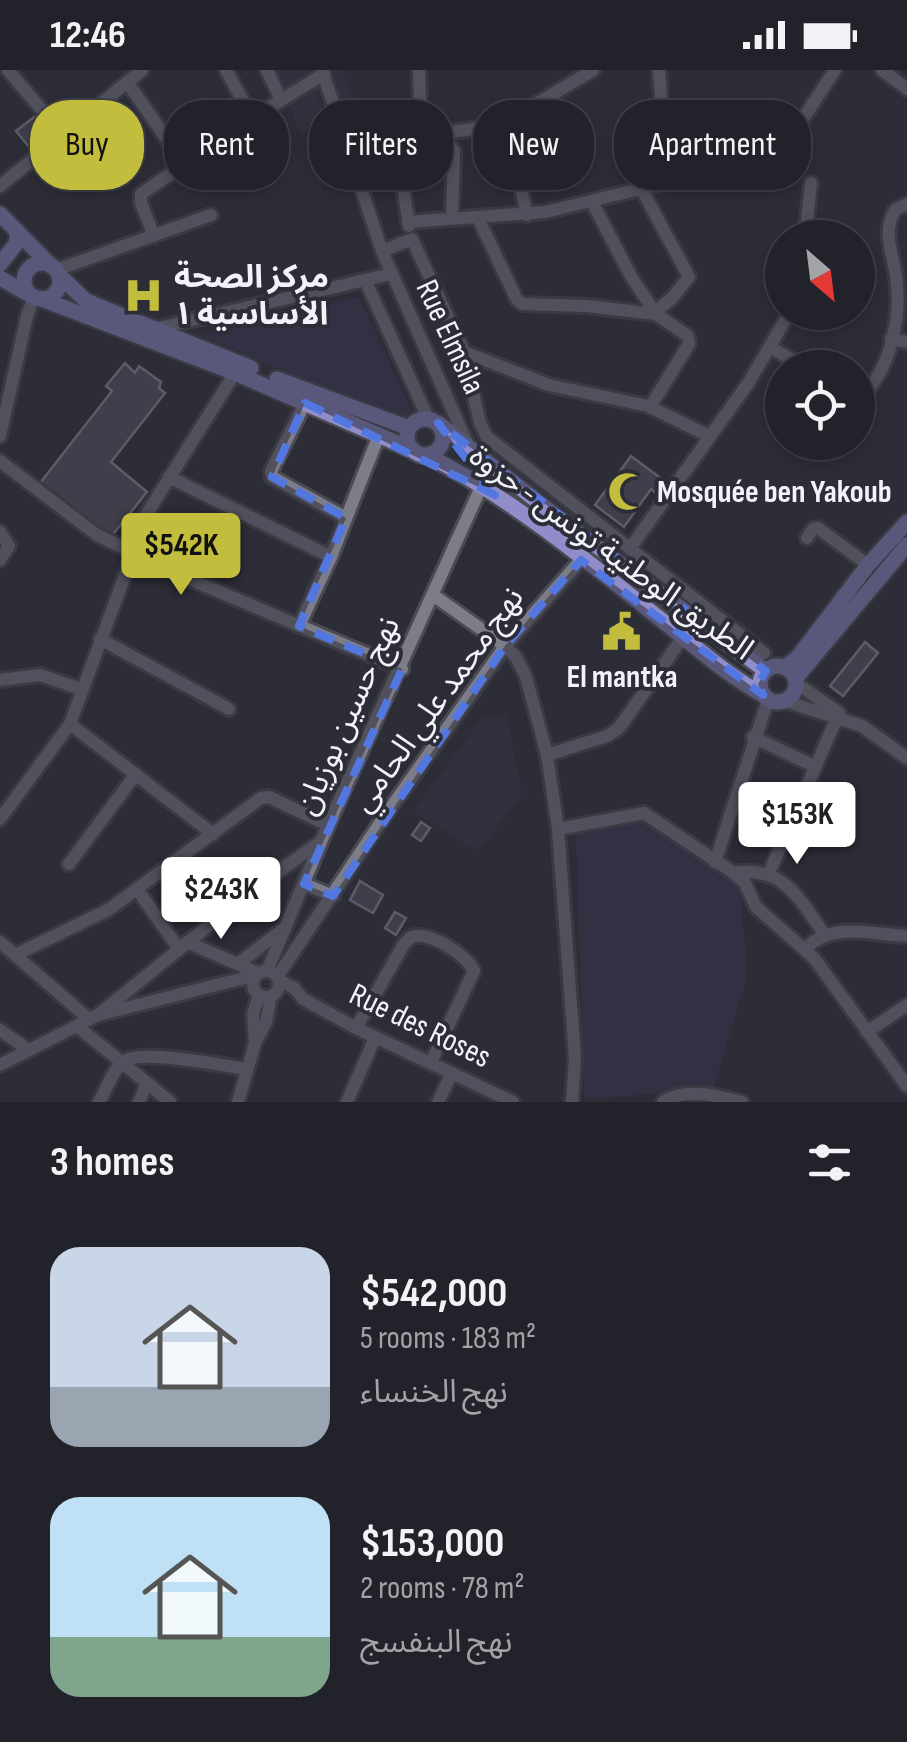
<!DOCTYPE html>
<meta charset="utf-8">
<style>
:root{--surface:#22222a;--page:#2e2f36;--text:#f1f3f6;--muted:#a2a4a8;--line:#3f3f47;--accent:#c3bd3e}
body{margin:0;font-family:"Sofia Sans Condensed","Noto Sans Arabic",sans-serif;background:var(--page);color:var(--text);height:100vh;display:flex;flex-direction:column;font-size:38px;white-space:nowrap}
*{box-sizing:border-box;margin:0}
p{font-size:32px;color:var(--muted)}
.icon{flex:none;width:55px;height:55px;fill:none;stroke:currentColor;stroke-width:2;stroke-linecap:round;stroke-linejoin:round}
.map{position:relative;height:1032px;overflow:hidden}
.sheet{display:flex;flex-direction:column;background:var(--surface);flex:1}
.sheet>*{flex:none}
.banner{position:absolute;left:30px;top:30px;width:848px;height:90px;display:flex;gap:20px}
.needle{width:65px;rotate:152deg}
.fabs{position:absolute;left:765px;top:150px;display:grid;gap:20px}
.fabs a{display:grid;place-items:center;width:110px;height:110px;border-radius:50%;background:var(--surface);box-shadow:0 5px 15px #0003,0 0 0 2px var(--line);font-size:50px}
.price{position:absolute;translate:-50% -85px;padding:0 22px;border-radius:10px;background:#fff;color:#222;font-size:32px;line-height:65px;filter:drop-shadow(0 2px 5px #0008)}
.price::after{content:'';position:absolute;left:50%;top:60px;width:30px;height:22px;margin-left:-15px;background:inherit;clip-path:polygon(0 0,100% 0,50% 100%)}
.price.on{background:var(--accent);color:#111}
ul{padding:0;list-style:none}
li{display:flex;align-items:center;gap:30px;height:250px;padding:0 50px}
li span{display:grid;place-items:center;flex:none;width:280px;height:200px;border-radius:30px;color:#555}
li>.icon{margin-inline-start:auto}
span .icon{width:120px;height:120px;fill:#fffc;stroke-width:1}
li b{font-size:42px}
h2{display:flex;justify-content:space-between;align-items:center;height:120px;padding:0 50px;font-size:42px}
.tag{padding:0 35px;border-radius:40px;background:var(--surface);box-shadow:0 5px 15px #0003,0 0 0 2px var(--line);font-size:35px;line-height:90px}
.tag.on{background:var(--accent);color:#111}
.status{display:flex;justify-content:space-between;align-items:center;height:70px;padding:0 50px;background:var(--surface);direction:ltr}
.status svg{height:28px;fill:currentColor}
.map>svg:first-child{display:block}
.built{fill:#353446}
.green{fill:#383653}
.building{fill:#545360;stroke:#9696a4;stroke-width:2.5}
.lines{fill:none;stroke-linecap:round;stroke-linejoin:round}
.minor-casing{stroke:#4a4a53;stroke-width:18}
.major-casing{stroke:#4a4a53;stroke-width:20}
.minor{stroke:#7d7d8a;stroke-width:12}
.major{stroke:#918dca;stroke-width:15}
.marked{fill:none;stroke:#5277e0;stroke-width:8;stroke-dasharray:20 12;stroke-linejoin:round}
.labels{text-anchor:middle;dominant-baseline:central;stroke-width:8;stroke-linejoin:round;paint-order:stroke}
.poi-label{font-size:32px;font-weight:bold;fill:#f2f2f9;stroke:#2d2d38;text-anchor:start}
.street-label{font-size:32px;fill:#f2f2f9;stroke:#2d2d38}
</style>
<div class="status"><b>12:46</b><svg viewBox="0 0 49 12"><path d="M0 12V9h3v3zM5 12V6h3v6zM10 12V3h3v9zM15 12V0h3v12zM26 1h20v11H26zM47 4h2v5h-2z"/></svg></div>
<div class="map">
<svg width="907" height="1032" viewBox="0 0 907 1032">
<rect width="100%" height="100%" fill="#2d2d38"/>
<g class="built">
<path d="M277 0H308L328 53 300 63Z"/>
<path d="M321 0H343L368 69 348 72Z"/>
<path d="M379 77 392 117 367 123 349 80Z"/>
<path d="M507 645 522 725 478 781 413 741 483 647Z"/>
</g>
<g class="green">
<path d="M359 227 413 342 399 352 201 265Z"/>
<path d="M647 749 740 814 747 906 713 1019 584 1029 576 759Z"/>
</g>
<g class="building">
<path d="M34 47 42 57 34 64 42 74 33 82 16 61Z"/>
<path d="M125 293 135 303 139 296 161 312 159 318 165 323 111 392 147 422 110 468 40 413 112 321 106 316Z"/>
<path d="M631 386 667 413 658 425 651 419 624 457 595 435Z"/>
<path d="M865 572 878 583 843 626 830 616Z"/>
<path d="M421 752 430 758 421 771 412 765Z"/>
<path d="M360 811 383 825 373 843 350 830Z"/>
<path d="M395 842 406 848 396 865 385 858Z"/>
</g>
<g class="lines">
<defs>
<g id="minor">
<path d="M8 0 63 65"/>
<path d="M226 0 252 48"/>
<path d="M267 0 281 30"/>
<path d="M322 0 382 181 469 377"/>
<path d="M419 0 420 31 427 65 448 74 454 81 452 148"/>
<path d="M659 0 663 55 675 110"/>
<path d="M882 0 907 19"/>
<path d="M127 12 184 94"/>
<path d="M503 51 511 75 527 145"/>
<path d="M396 70 409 156"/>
<path d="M347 76 487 57 538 33 593 0"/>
<path d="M0 116 142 0"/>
<path d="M641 118 689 207 672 228 655 242"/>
<path d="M592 132 632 208 656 244"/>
<path d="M478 148 517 230 523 234 586 236 656 244 688 266 689 274 650 337"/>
<path d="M408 152 545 142 710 102 783 69 799 55 835 0"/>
<path d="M154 166 141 133V124L252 48 324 4"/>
<path d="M805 168 811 113"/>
<path d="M382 181 412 169 464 282 480 353 487 367 764 583"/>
<path d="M56 200 211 145"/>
<path d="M366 212 428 348"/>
<path d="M154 259 391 204"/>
<path d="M891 269 907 272"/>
<path d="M772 278 805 298"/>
<path d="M464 282 549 315 648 336 709 366"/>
<path d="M858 329C892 302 903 242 895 200 891 179 883 161 895 140L907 134"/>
<path d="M305 333 271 401 272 407 346 448"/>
<path d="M0 366 27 246 34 227"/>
<path d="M0 391 97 465 182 506 402 599"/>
<path d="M169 407 331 487 379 365"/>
<path d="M0 462 9 476 0 490"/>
<path d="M807 468 813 459 818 458 868 495"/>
<path d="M126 477 235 303"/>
<path d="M631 477 749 312 790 242"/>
<path d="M433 525 505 576 516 587 526 607 547 685 558 759 575 988 572 1032"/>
<path d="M299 556 331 487"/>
<path d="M100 569 229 639"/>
<path d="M0 610 40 605 81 619"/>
<path d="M796 613 839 643"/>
<path d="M785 631 862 656 907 688"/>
<path d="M70 654 213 764"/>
<path d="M753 667 814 696"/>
<path d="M547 685 607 666 619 658 683 567"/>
<path d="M0 749 70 654 134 481"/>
<path d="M558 759 644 743 734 803 745 813 756 837 814 888 907 1016"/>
<path d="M715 792 768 630"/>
<path d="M69 794 136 704"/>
<path d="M734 803C784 795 799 829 825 865"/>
<path d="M769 803 839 643"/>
<path d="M304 814 333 826"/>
<path d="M137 819 179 879"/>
<path d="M0 872 89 949"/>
<path d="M187 872 258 903"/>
<path d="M806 878C834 851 872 865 907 866"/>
<path d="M17 884 108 840 261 728 269 727 328 755"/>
<path d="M238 894 283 859"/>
<circle cx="266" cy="914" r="13"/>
<path d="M267 901 328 755 482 415"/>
<path d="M277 907 380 753 505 576 581 490"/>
<path d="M279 910 294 918 303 929 356 958 513 1032"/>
<path d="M98 945 245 826 321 771"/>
<path d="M77 956 147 1013 139 1032"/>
<path d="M356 958 404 874 411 867C429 860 467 885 474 901L431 992"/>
<path d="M0 960 27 979"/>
<path d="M867 962 907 935"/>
<path d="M255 973 253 944 259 925"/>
<path d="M0 995 98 945 256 905"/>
<path d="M147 1013 170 1032"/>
<path d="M99 1032C106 1020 113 1000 123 992 139 978 225 996 247 999"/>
<path d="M238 1032 255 973 266 952 271 926"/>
<path d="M347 1032 375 968"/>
<path d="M438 1032 452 1003"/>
<path d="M663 1032C685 1017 718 1026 742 1032"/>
</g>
<g id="major">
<path d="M0 144 51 196"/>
<circle cx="42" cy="211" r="18"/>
<path d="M0 194 16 174 18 162"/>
<path d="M59 205 85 230 98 236 251 298"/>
<path d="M0 208 30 225"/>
<path d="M39 228 235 303 413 380"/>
<path d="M277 309 409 358"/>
<circle cx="425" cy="367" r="18"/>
<path d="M438 353 561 450 766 601"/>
<path d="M426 385C508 425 592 495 664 552 697 578 727 605 763 625"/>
<circle cx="778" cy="614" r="18"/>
<path d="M785 598 798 587 868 495 907 452"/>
<path d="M795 609 907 475"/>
</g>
</defs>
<use href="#minor" class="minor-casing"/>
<use href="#major" class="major-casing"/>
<use href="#minor" class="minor"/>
<use href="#major" class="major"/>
</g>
<path d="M0 0H907V1032H0ZM305 333 495 425 438 353 766 601 758 614 763 625 581 490 505 576 333 826 304 814 402 599 299 556 346 448 272 407Z" fill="#2d2d38" fill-opacity=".55" fill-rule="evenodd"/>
<path class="marked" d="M305 333 495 425 438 353 766 601 758 614 763 625 581 490 505 576 333 826 304 814 402 599 299 556 346 448 272 407Z"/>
<defs>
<symbol id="hospital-bare" viewBox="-9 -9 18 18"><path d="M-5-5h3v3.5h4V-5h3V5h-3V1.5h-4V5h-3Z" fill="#c3bd3e" stroke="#2d2d38" stroke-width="2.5" paint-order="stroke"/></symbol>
<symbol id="mosque-bare" viewBox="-9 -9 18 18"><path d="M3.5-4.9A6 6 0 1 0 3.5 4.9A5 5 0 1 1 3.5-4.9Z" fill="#c3bd3e" stroke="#2d2d38" stroke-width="2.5" paint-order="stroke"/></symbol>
<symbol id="civic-bare" viewBox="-9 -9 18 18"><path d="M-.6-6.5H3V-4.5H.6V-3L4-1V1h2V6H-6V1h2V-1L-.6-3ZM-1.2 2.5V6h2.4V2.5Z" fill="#c3bd3e" stroke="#2d2d38" stroke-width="2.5" paint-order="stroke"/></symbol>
</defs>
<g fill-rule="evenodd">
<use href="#hospital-bare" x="116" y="198" width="55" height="55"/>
<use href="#mosque-bare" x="600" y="394" width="55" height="55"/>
<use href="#civic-bare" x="594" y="534" width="55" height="55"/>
</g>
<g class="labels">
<g class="poi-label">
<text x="174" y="207">مركز الصحة<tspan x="174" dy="37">الأساسية ١</tspan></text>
<text x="657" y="422">Mosquée ben Yakoub</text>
<text x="622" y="607" text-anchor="middle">El mantka</text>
</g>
<g class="street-label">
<text transform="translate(450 267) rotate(65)">Rue Elmsila</text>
<text transform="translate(611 483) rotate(36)">الطريق الوطنية تونس - حزوة</text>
<text transform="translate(438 630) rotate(-54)">نهج محمد علي الحامي</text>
<text transform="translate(348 646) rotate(-66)">نهج حسين بوزيان</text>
<text transform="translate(420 956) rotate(26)">Rue des Roses</text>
</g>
</g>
</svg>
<div class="fabs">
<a><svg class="needle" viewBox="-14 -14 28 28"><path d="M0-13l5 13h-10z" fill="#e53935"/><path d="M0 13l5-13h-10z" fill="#a2a4a8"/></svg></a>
<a><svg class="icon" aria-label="locate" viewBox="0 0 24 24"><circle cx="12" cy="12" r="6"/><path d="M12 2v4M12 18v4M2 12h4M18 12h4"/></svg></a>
</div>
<b class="price on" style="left:181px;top:528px">$542K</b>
<b class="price" style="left:797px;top:797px">$153K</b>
<b class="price" style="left:221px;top:872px">$243K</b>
<div class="banner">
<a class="tag on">Buy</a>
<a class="tag">Rent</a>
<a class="tag">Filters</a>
<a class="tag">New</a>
<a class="tag">Apartment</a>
</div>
</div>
<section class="sheet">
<h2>3 homes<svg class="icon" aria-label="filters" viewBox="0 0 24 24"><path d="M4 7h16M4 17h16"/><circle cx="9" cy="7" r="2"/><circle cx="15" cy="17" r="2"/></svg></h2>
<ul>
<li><span style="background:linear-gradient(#c9d6e8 70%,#9aa5b1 0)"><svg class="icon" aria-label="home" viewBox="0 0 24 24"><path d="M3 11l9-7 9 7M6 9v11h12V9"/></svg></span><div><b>$542,000</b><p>5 rooms · 183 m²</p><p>نهج الخنساء</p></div></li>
<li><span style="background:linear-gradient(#bfe0f5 70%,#7fa58c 0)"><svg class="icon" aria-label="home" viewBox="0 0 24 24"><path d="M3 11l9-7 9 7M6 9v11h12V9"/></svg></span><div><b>$153,000</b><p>2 rooms · 78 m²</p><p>نهج البنفسج</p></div></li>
</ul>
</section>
